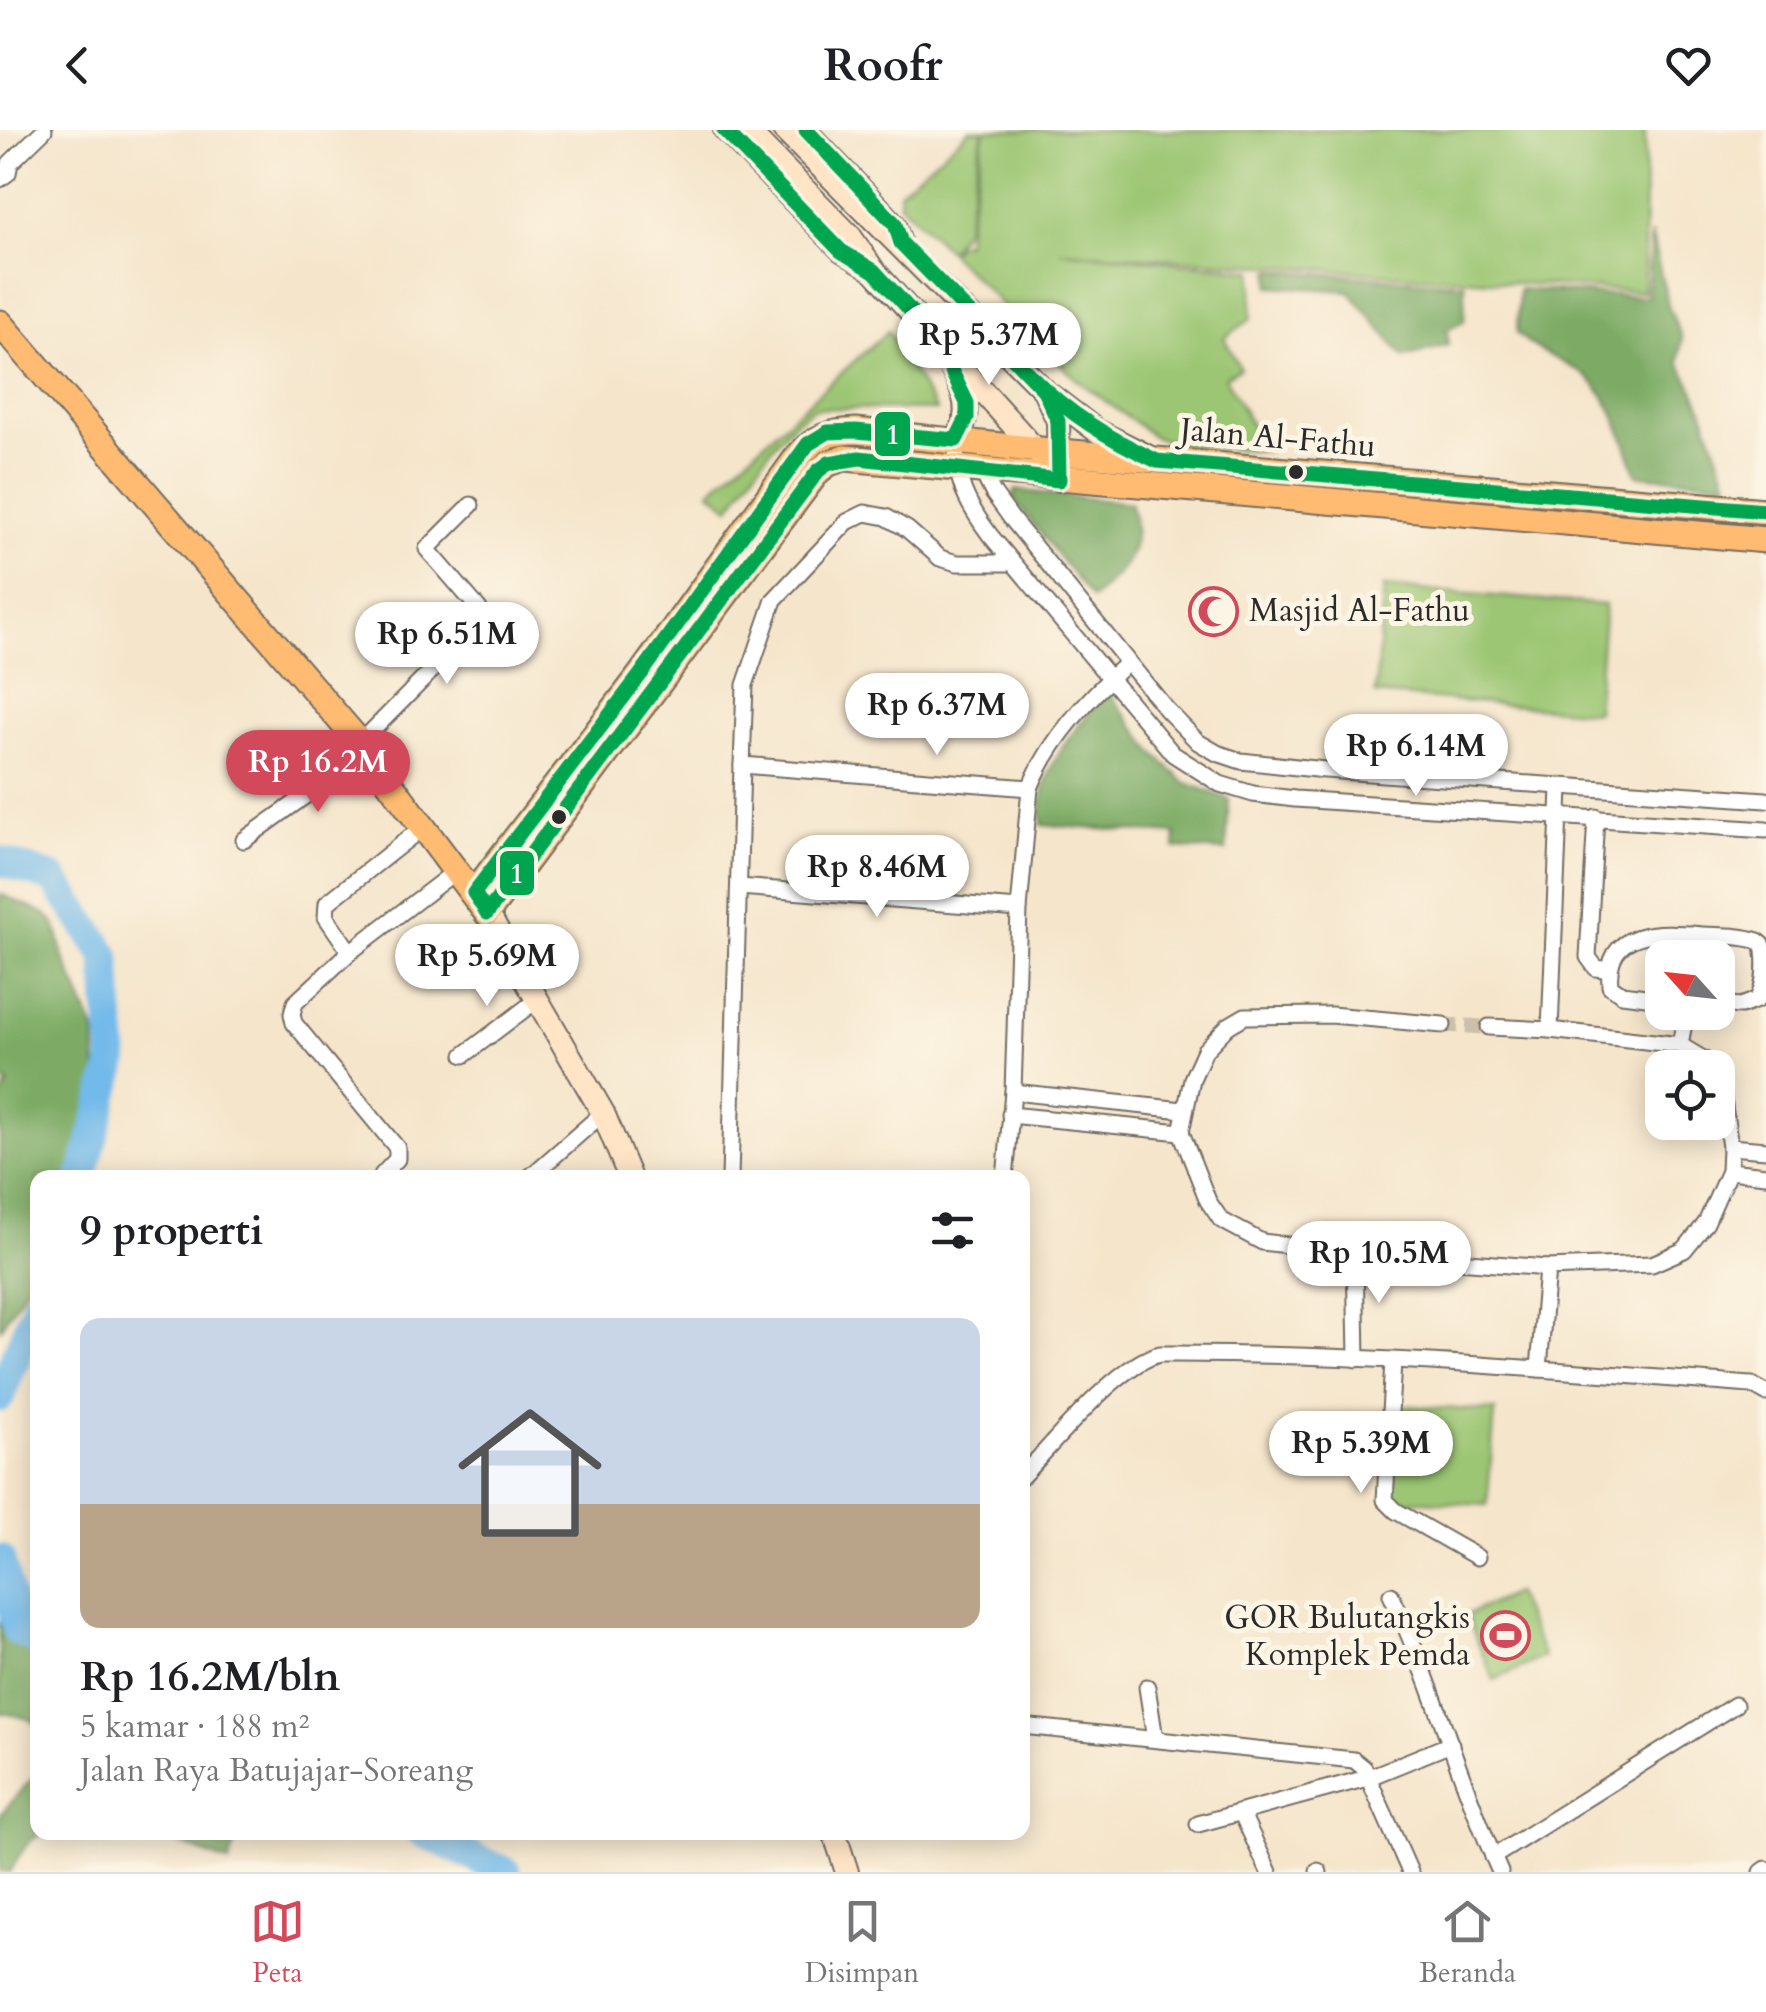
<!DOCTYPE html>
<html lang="id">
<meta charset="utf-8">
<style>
:root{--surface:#fff;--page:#f6f6f6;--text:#202124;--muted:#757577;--line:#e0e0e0;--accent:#d1495b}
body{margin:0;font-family:Cardo,serif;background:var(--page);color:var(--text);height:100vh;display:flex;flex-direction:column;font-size:38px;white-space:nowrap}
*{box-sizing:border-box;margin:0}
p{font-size:32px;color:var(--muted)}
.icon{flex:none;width:55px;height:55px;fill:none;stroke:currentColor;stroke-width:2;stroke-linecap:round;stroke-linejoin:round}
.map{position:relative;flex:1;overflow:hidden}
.drawer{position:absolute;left:30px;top:1040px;width:1000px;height:670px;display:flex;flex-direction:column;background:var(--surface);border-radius:20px;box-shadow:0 5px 25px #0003}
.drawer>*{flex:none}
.needle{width:65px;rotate:297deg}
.controls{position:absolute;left:1645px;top:810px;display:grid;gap:20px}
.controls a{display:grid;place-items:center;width:90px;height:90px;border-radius:20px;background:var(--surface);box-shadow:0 5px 25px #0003;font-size:50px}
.price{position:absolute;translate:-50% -85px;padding:0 22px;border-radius:35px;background:#fff;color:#222;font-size:32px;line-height:65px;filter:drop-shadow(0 2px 5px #0008)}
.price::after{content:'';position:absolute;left:50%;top:60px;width:30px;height:22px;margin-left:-15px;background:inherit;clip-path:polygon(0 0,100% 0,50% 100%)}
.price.on{background:var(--accent);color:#fff}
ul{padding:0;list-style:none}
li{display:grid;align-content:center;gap:20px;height:530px;padding:0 50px}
li span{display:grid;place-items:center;height:310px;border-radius:20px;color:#555}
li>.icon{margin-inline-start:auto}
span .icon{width:180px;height:180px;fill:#fffc;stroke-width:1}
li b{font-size:42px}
h2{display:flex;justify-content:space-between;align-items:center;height:120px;padding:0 50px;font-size:42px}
header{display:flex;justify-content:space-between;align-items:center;height:130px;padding:0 50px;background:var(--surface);font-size:45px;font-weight:700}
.menu{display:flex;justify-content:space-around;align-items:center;height:140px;border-top:2px solid var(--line);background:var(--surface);font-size:28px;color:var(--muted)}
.menu a{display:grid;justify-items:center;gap:5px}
.menu .on{color:var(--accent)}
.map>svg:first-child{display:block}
.green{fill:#9cc673;stroke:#64784f;stroke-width:2.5}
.forest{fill:#7dab65;stroke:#546b48;stroke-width:2.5}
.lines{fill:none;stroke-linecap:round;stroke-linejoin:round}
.river{stroke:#72baea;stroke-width:30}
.minor-tunnel{stroke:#cdc0ab;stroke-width:15;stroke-dasharray:15 8;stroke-linecap:butt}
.minor-casing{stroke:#726c63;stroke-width:19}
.tertiary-casing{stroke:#726c63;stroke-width:24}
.secondary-casing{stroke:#726c63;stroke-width:26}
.trunk-casing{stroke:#726c63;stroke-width:29}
.minor{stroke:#fff;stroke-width:15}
.tertiary{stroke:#fff;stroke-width:20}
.secondary{stroke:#ffe4c6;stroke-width:22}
.trunk{stroke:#febb71;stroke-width:25}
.bus-1-casing{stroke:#fcf5e5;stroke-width:22}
.bus-1{stroke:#00a64f;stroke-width:15}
.bus-dot{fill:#2b2b2b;stroke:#fcf5e5;stroke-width:4}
.labels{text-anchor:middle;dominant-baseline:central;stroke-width:10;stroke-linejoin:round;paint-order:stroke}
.street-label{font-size:32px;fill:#2b2b2b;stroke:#fcf5e5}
.poi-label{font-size:32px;fill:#2b2b2b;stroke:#fcf5e5;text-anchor:start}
.line-badge{stroke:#fcf5e5;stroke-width:4}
.badge-label{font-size:28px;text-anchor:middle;font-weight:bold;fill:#fff}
</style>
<header><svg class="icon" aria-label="back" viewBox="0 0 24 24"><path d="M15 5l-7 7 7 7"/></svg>Roofr<svg class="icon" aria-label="heart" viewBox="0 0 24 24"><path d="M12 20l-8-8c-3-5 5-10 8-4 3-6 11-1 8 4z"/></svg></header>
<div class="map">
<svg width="1766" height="1742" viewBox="0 0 1766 1742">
<rect width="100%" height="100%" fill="#fcf5e5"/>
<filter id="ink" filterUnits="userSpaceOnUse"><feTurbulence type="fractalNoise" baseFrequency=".01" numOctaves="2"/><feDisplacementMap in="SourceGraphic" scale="20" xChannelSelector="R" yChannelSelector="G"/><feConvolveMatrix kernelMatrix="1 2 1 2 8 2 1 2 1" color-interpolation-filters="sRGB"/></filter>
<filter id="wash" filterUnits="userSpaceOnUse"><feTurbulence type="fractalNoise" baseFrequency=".0048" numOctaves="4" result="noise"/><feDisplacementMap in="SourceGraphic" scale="40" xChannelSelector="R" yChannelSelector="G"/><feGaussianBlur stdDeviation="2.25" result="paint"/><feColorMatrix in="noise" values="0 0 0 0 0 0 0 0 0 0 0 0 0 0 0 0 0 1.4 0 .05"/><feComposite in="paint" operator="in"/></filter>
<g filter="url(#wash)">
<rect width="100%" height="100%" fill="#f5e5cb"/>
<g class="green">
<path d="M970 0H983L965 98 949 121 900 74 899 61Z"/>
<path d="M985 0H1645L1644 162 1060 121 1253 140 1251 189 1224 208 1240 238 1225 247 1265 321 1178 314 1156 308 1077 250 950 123 958 113H965Z"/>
<path d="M888 201 936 280 815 278C779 298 754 344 730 377L710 361Z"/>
<path d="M1384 457 1605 475 1596 582 1375 564Z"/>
<path d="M1397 1276 1495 1281 1487 1375 1392 1369Z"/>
<path d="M1515 1463 1544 1527 1494 1550 1466 1485Z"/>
</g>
<g class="forest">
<path d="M1651 104 1669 178 1682 208 1679 231 1699 270 1728 352 1637 345C1623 309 1613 262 1579 241 1557 228 1536 221 1517 203L1519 159 1647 167Z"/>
<path d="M1271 140 1465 154 1464 191 1447 200 1448 215 1404 227 1349 161 1270 156Z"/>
<path d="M1015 360 1130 373C1146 419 1124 439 1092 469L1012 367Z"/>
<path d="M1108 561 1154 623 1184 652 1229 669 1226 721 1175 718 1176 704 1042 695C1035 638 1074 602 1108 561Z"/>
<path d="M0 764 46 784 56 796 64 828 95 901 98 967 79 1047 38 1048 37 1139 0 1199V969L8 954 0 948Z"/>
<path d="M0 1493 37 1527V1596L30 1589 0 1582Z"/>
<path d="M37 1643 38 1702 45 1703C27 1707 19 1727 10 1742H0V1685Z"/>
<path d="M154 1703H239L229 1733Z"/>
</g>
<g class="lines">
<g class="river">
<path d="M0 731 54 749 106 826 114 932 82 1048"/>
<path d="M0 1267 38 1171"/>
<path d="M0 1429 18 1501 38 1511"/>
<path d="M421 1702 506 1742"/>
</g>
</g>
</g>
<g filter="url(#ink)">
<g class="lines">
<path class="minor-tunnel" d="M1443 895 1489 897"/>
<defs>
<g id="minor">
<path d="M0 49 8 43 10 33 44 0"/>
<path d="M956 310C955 350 966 373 990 405L1173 624 1220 654 1253 664 1295 669 1766 700"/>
<path d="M980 337 993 363 1011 388 1167 580 1198 612 1217 623 1241 631 1325 640 1766 670"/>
<path d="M1011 433H957L940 428 907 399 886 387 865 383 847 392 774 470 745 555 742 635 1030 658C1049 610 1089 567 1127 533"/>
<path d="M360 613 477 495 479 479 427 419 471 375"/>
<path d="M1596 687 1588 827 1596 838 1610 840"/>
<path d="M423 697 327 773 326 787 350 822 457 740"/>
<path d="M244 710 366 622"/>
<path d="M739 757 1019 779"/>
<path d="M350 822 295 873 292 884 294 893 397 1018V1029L382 1045"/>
<path d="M1690 828 1692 804"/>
<path d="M1662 869 1622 864 1610 856C1604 796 1663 802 1703 805 1721 806 1741 805 1758 811L1763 815C1766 832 1766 855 1757 870L1741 876 1718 874"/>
<path d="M1443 895 1331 885 1245 886 1228 896 1205 920 1192 949 1181 1002 1208 1071 1221 1090 1262 1112 1355 1123 1547 1138 1652 1134 1684 1120 1706 1093 1729 1041 1730 1017 1722 962 1718 952"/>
<path d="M1489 897 1550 900 1680 915 1708 932 1711 938"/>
<path d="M1550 900 1560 658"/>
<path d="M1680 915 1686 882"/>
<path d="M464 925 538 869"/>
<path d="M1013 962 1183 980"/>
<path d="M1010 985 1181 1002"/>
<path d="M1730 1017 1766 1020"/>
<path d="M1729 1041 1766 1045"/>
<path d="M529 1048 603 983"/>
<path d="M730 1048 742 635"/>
<path d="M1005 1048 1013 962 1019 779 1030 658"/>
<path d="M1355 1123 1357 1229"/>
<path d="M1393 1231 1385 1370 1396 1381 1477 1427"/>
<path d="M1539 1239 1547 1138"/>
<path d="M1022 1346C1055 1312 1117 1234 1160 1224 1358 1223 1555 1240 1752 1255L1766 1263"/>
<path d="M1391 1465C1434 1555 1459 1651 1500 1742"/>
<path d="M1147 1557 1155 1609"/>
<path d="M1022 1596 1354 1630 1364 1638 1410 1742"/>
<path d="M1241 1682 1269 1742"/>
<path d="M1198 1694 1367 1648 1451 1614"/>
<path d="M1493 1727 1735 1575"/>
<path d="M1318 1741 1319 1742"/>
<path d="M1762 1742 1766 1739"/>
</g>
<g id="tertiary">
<path d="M724 0 841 121 872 140"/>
<path d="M806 0 887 85 895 94 901 113"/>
</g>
<g id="secondary">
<path d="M746 0 850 106 874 141 1042 327"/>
<path d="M784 0 1044 260 1058 291 1059 350"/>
<path d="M950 235C964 261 974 283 956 310"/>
<path d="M1050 265 1097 301 1145 325"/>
<path d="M487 783 603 983 630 1048"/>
<path d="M834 1702 847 1742"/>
</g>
<g id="trunk">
<path d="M0 193 360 613 487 783 818 341 829 333 845 328 1766 410"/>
<path d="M474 763 641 544 798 326C816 306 830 302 856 301L1060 322 1766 381"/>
</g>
</defs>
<use href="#minor" class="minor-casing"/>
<use href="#tertiary" class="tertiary-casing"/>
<use href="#secondary" class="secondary-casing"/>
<use href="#trunk" class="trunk-casing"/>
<use href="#minor" class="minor"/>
<use href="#tertiary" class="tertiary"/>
<use href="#secondary" class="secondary"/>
<use href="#trunk" class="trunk"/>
<defs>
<g id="bus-1">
<path d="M724 0 841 121 874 141 935 207 967 273V288L956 310 856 301 828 302 808 314 641 544 474 763 487 783 818 341 829 333 859 328 1059 350 1058 291 1044 260 901 113 895 94 806 0"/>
<path d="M1032 247C1068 284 1110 309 1157 331L1766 381"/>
</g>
</defs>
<use href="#bus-1" class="bus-1-casing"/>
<use href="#bus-1" class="bus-1"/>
</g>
</g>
<defs>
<symbol id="mosque-ring" viewBox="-11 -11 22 22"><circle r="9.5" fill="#fcf5e5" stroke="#d1495b" stroke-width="1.5"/><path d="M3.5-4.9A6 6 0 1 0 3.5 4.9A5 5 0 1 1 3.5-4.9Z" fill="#d1495b"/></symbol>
<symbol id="stadium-ring" viewBox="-11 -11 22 22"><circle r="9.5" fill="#fcf5e5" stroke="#d1495b" stroke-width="1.5"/><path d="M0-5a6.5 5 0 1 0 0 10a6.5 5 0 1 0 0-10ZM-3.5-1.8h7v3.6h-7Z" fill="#d1495b"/></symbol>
</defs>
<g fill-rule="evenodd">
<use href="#mosque-ring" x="1186" y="454" width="55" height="55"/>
<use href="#stadium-ring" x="1478" y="1478" width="55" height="55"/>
</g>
<g class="bus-dot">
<circle cx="1296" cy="342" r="9"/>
<circle cx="559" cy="687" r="9"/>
</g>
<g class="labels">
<g class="street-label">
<text transform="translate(1278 308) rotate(5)">Jalan Al-Fathu</text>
</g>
<g class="poi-label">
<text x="1249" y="481">Masjid Al-Fathu</text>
<text x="1470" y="1488" text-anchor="end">GOR Bulutangkis<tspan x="1470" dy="37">Komplek Pemda</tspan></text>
</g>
</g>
<g class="line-badge">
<rect x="873" y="280" width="39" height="48" rx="10" fill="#00a64f"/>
<rect x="498" y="719" width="38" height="48" rx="10" fill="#00a64f"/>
</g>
<g class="badge-label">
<text x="893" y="314">1</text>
<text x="517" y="753">1</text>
</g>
</svg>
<div class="controls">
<a><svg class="needle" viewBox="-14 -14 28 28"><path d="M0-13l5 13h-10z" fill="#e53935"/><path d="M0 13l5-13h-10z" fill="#757577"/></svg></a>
<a><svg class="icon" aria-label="locate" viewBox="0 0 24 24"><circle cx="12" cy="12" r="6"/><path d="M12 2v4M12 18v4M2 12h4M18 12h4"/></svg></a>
</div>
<b class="price" style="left:989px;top:258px">Rp 5.37M</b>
<b class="price" style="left:447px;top:557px">Rp 6.51M</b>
<b class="price" style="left:937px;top:628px">Rp 6.37M</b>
<b class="price" style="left:1416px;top:669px">Rp 6.14M</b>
<b class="price on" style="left:318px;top:685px">Rp 16.2M</b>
<b class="price" style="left:877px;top:790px">Rp 8.46M</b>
<b class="price" style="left:487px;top:879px">Rp 5.69M</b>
<b class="price" style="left:1379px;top:1176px">Rp 10.5M</b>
<b class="price" style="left:1361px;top:1366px">Rp 5.39M</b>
<section class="drawer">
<h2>9 properti<svg class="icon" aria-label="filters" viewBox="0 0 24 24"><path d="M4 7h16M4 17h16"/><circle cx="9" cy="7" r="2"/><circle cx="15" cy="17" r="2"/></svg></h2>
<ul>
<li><span style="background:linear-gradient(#c9d6e8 60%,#b9a48a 0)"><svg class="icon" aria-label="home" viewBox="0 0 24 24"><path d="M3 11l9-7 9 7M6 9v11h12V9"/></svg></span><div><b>Rp 16.2M/bln</b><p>5 kamar · 188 m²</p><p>Jalan Raya Batujajar-Soreang</p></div></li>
</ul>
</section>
</div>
<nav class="menu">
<a class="on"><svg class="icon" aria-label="map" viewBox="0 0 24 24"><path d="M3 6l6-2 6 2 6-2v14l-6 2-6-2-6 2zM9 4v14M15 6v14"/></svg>Peta</a>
<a><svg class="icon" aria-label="saved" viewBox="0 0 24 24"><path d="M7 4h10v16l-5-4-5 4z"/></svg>Disimpan</a>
<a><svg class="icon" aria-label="home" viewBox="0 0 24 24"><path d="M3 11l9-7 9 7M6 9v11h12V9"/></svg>Beranda</a>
</nav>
